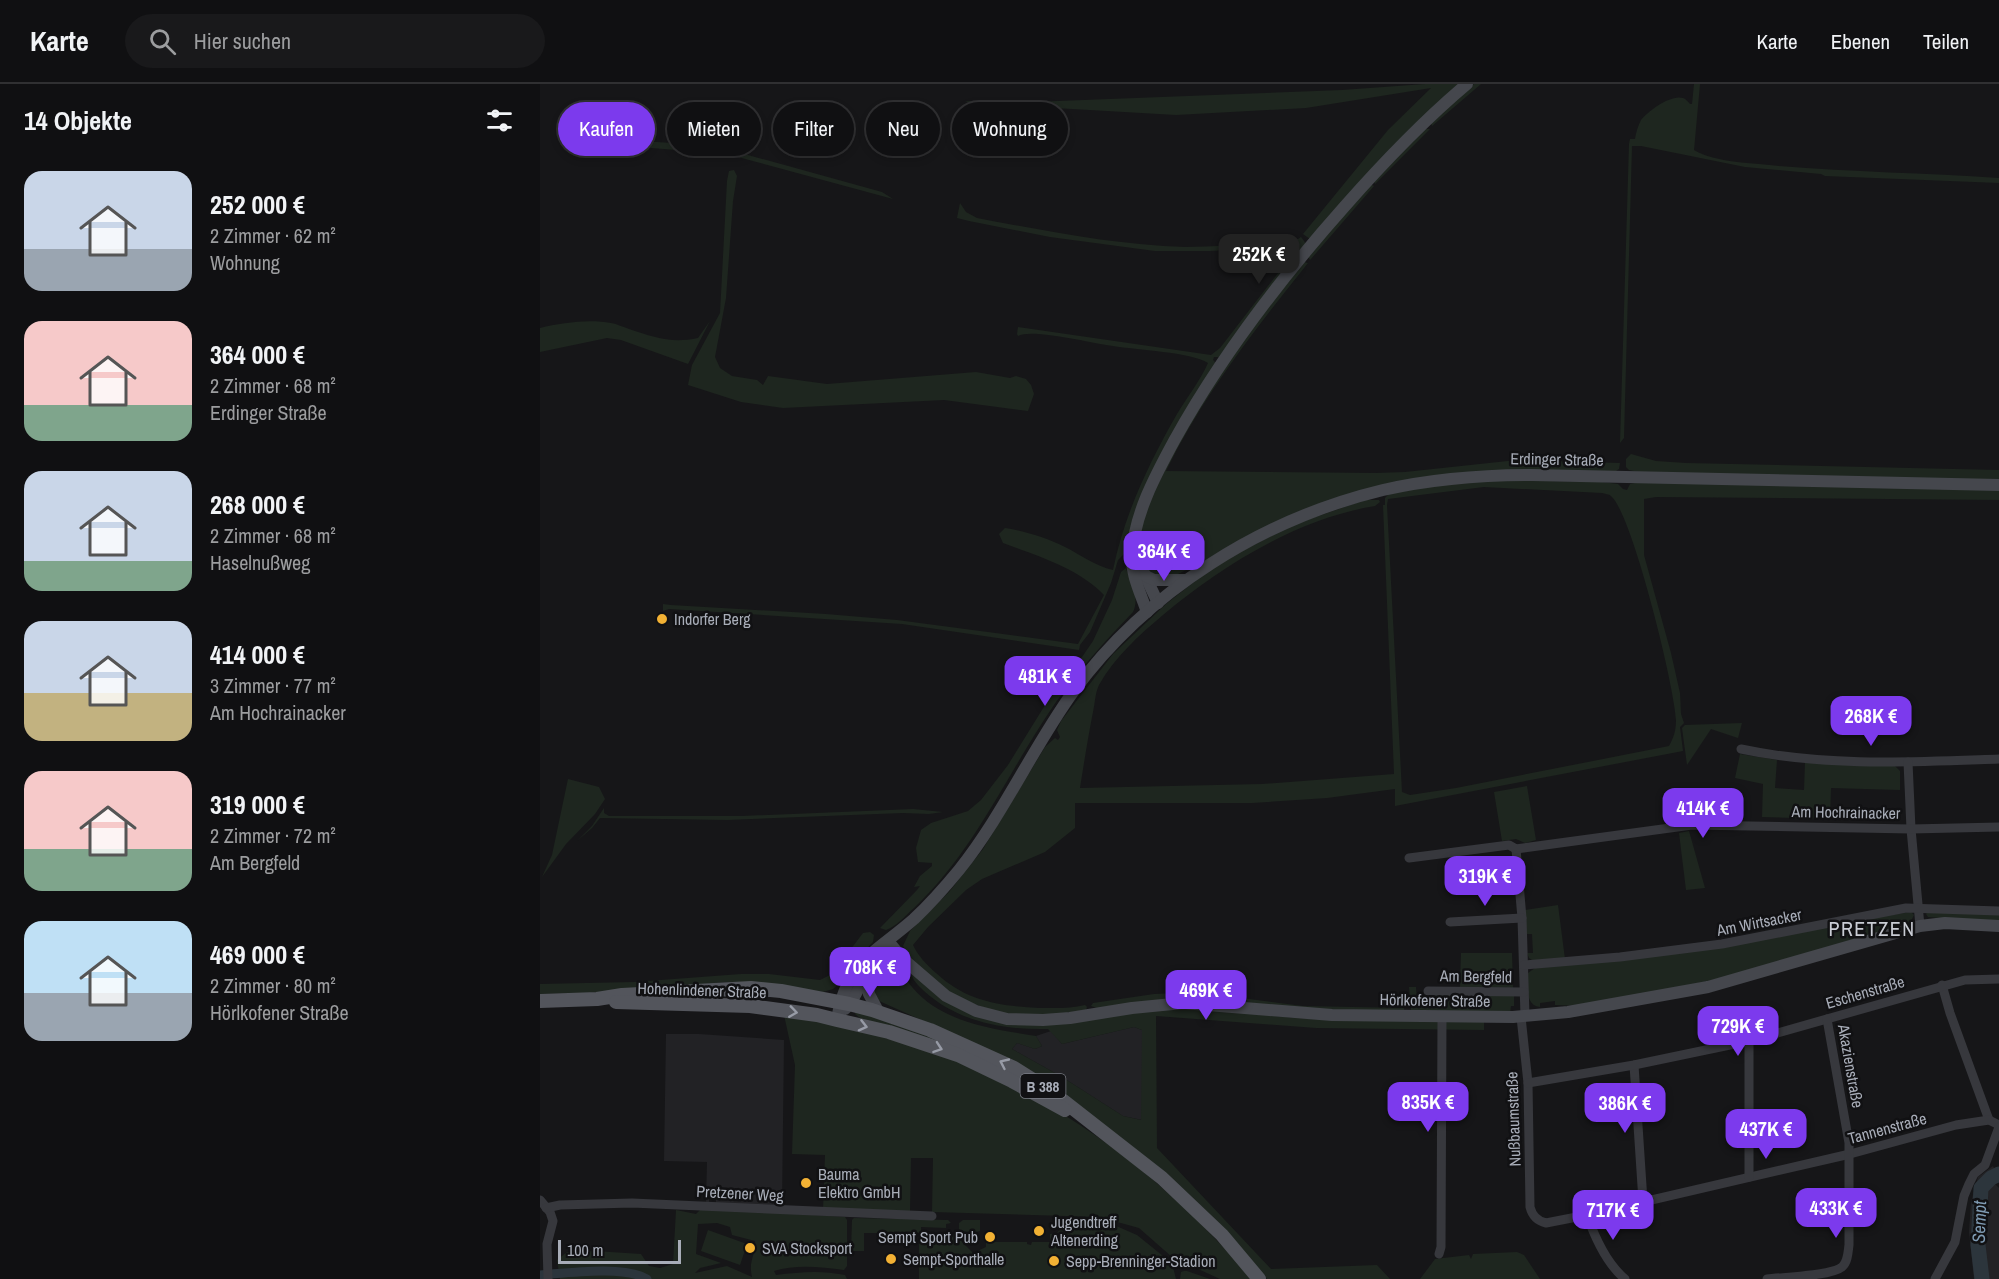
<!DOCTYPE html>
<html lang="de">
<meta charset="utf-8">
<style>
:root{--surface:#101012;--page:#19191b;--text:#f1f3f6;--muted:#9c9d9f;--line:#303032;--accent:#7c3aed}
body{margin:0;font-family:"Archivo Narrow",sans-serif;background:var(--page);color:var(--text);height:100vh;display:flex;flex-direction:column;font-size:22px;white-space:nowrap}
*{box-sizing:border-box;margin:0}
p{font-size:20px;color:var(--muted)}
.icon{flex:none;width:33px;height:33px;fill:none;stroke:currentColor;stroke-width:2;stroke-linecap:round;stroke-linejoin:round}
.map{position:relative;flex:1;overflow:hidden}
.panel{display:flex;flex-direction:column;background:var(--surface);width:540px}
.panel>*{flex:none}
.top-card{position:absolute;left:18px;top:18px;width:570px;height:54px;display:flex;gap:12px}
.scale{position:absolute;left:18px;bottom:15px;width:123px;box-sizing:border-box;padding-left:6px;border:3px solid #a8adb8;border-top:0;font-size:16px;line-height:21px;white-space:nowrap;color:#a8adb8;-webkit-text-stroke:4px #111113;paint-order:stroke}
.price{position:absolute;translate:-50% -51px;padding:0 14px;border-radius:12px;background:var(--accent);color:#fff;font-size:20px;line-height:39px;filter:drop-shadow(0 2px 3px #0008)}
.price::after{content:'';position:absolute;left:50%;top:36px;width:18px;height:14px;margin-left:-9px;background:inherit;clip-path:polygon(0 0,100% 0,50% 100%)}
.price.active{background:#222;color:#fff}
ul{padding:0;list-style:none}
li{display:flex;align-items:center;gap:18px;height:150px;padding:0 24px}
li span{display:grid;place-items:center;flex:none;width:168px;height:120px;border-radius:18px;color:#555}
li>.icon{margin-inline-start:auto}
span .icon{width:72px;height:72px;fill:#fffc;stroke-width:1}
li b{font-size:26px}
h2{display:flex;justify-content:space-between;align-items:center;height:72px;padding:0 24px;font-size:26px}
.tag{padding:0 21px;border-radius:27px;background:var(--surface);box-shadow:0 3px 9px #0003,0 0 0 2px var(--line);font-size:21px;line-height:54px}
.tag.active{background:var(--accent);color:#fff}
header{display:flex;align-items:center;gap:36px;box-sizing:border-box;height:84px;padding:0 30px;background:var(--surface);border-bottom:2px solid var(--line)}
header strong{font-size:28px}
nav{display:flex;gap:33px;margin-inline-start:auto;font-size:21px}
.search{width:420px;height:54px;background:var(--page);display:flex;align-items:center;gap:15px;box-sizing:border-box;padding:0 21px;border-radius:33px;color:var(--muted);font-size:22px}
main{display:flex;flex:1;min-height:0}
.map>svg:first-child{display:block}
.built{fill:#222225}
.green{fill:#1e261f;fill-rule:evenodd}
.lines{fill:none;stroke-linecap:round;stroke-linejoin:round}
.canal{stroke:#2c353c;stroke-width:9}
.river{stroke:#2c353c;stroke-width:15}
.street{stroke:#37383d;stroke-width:9}
.secondary{stroke:#45474d;stroke-width:12}
.primary{stroke:#53555c;stroke-width:14}
.oneway{stroke:#979ba6}
.poi-dot{fill:#f2b134;stroke:#111113;stroke-width:2}
.labels{text-anchor:middle;dominant-baseline:central;stroke-width:5;stroke-linejoin:round;paint-order:stroke}
.shield{fill:#111113;stroke:#7b7e86;stroke-width:1.5}
.shield-label{font-size:15px;font-weight:bold;fill:#a8adb8}
.street-label{font-size:16px;fill:#a8adb8;stroke:#111113}
.poi-label{font-size:16px;fill:#a8adb8;stroke:#111113;text-anchor:start}
.water-label{font-size:18px;font-style:italic;fill:#7f9bb3;stroke:#111113}
.quarter-label{font-size:20px;letter-spacing:1.5px;fill:#c9ccd4;stroke:#111113}
</style>
<header>
<strong>Karte</strong>
<div class="search"><svg class="icon" aria-label="search" viewBox="0 0 24 24"><circle cx="10" cy="10" r="6"/><path d="M15 15l6 6"/></svg>Hier suchen</div>
<nav><a>Karte</a><a>Ebenen</a><a>Teilen</a></nav>
</header>
<main>
<section class="panel">
<h2>14 Objekte<svg class="icon" aria-label="filters" viewBox="0 0 24 24"><path d="M4 7h16M4 17h16"/><circle cx="9" cy="7" r="2"/><circle cx="15" cy="17" r="2"/></svg></h2>
<ul>
<li><span style="background:linear-gradient(#c9d6e8 65%,#9aa5b1 0)"><svg class="icon" aria-label="home" viewBox="0 0 24 24"><path d="M3 11l9-7 9 7M6 9v11h12V9"/></svg></span><div><b>252 000 €</b><p>2 Zimmer · 62 m²</p><p>Wohnung</p></div></li>
<li><span style="background:linear-gradient(#f6c9c9 70%,#7fa58c 0)"><svg class="icon" aria-label="home" viewBox="0 0 24 24"><path d="M3 11l9-7 9 7M6 9v11h12V9"/></svg></span><div><b>364 000 €</b><p>2 Zimmer · 68 m²</p><p>Erdinger Straße</p></div></li>
<li><span style="background:linear-gradient(#c9d6e8 75%,#7fa58c 0)"><svg class="icon" aria-label="home" viewBox="0 0 24 24"><path d="M3 11l9-7 9 7M6 9v11h12V9"/></svg></span><div><b>268 000 €</b><p>2 Zimmer · 68 m²</p><p>Haselnußweg</p></div></li>
<li><span style="background:linear-gradient(#c9d6e8 60%,#c2b280 0)"><svg class="icon" aria-label="home" viewBox="0 0 24 24"><path d="M3 11l9-7 9 7M6 9v11h12V9"/></svg></span><div><b>414 000 €</b><p>3 Zimmer · 77 m²</p><p>Am Hochrainacker</p></div></li>
<li><span style="background:linear-gradient(#f6c9c9 65%,#7fa58c 0)"><svg class="icon" aria-label="home" viewBox="0 0 24 24"><path d="M3 11l9-7 9 7M6 9v11h12V9"/></svg></span><div><b>319 000 €</b><p>2 Zimmer · 72 m²</p><p>Am Bergfeld</p></div></li>
<li><span style="background:linear-gradient(#bfe0f5 60%,#9aa5b1 0)"><svg class="icon" aria-label="home" viewBox="0 0 24 24"><path d="M3 11l9-7 9 7M6 9v11h12V9"/></svg></span><div><b>469 000 €</b><p>2 Zimmer · 80 m²</p><p>Hörlkofener Straße</p></div></li>
</ul>
</section>
<div class="map">
<svg width="1459" height="1195" viewBox="0 0 1459 1195">
<rect width="100%" height="100%" fill="#161618"/>
<g class="built">
<path d="M594 943 602 946V1036L583 1032 522 993 472 965 477 959 495 965 502 962 496 952 511 947 522 960Z"/>
<path d="M126 950H159L244 956 242 1122 176 1119V1113H169V1119H166L167 1078 124 1077Z"/>
<path d="M1453 1082 1458 1093 1455 1100 1459 1104V1195H1434L1429 1148 1431 1118 1438 1093Z"/>
</g>
<g class="green">
<path d="M885 0H920L770 155 763 150 848 46 891 4 766 24 636 31 431 19 425 17 492 18 802 6Z"/>
<path d="M934 0H941L892 42 891 39 894 35Z"/>
<path d="M1154 0H1160L1154 66C1175 79 1215 79 1239 82 1312 88 1386 89 1459 94V99L1285 92 1281 90 1205 83 1101 62H1092L1084 354 1080 359 1089 60 1090 55H1095C1096 48 1098 42 1101 36 1108 27 1131 10 1143 14 1146 15 1148 18 1150 20H1152Z"/>
<path d="M884 45H890L835 100 834 97Z"/>
<path d="M43 53 161 61 190 66 342 108 353 115 187 70 36 58Z"/>
<path d="M194 86 197 92 193 117 186 214 175 273 180 284 192 292 217 296 223 301 228 292 287 300 436 288 470 294 476 292 486 295 491 301 494 310 488 327 404 316 243 324 201 318 148 301 152 281 180 229 187 97 189 87Z"/>
<path d="M830 100 834 102 770 176 768 172Z"/>
<path d="M420 119 426 128 437 134C506 147 575 161 645 163 682 163 718 159 755 157L761 153 767 161 679 273H674L673 276 676 279 651 319 587 467 578 476 571 499 550 548 540 561 539 566 362 540 129 525 123 527V520L131 521 286 530 357 536 538 560 564 511C538 484 497 472 463 459L459 450 465 444C485 447 507 454 525 463 541 471 555 482 573 486 584 431 609 379 637 330 647 313 660 297 668 279 651 268 596 266 573 262 555 260 492 244 478 252L477 250 478 243 671 271 680 264 759 162 670 167H615L510 153 429 137 417 134Z"/>
<path d="M764 178 768 179C716 244 663 311 626 387L836 389 865 388 977 376 1080 379 1079 385 1076 387 867 397 671 474 636 491 623 494 609 489C606 482 601 474 599 466 594 447 613 410 620 391L625 387V381L643 348 708 248Z"/>
<path d="M170 237 148 280 81 256 67 254 0 268V244C22 239 48 235 71 239 77 240 83 243 89 245 114 253 131 260 158 254Z"/>
<path d="M1091 370 1116 377 1146 379 1459 386V396L1098 388 1089 386 1086 383V375Z"/>
<path d="M953 396 1062 398 1078 400 1083 405 1087 406 1090 400 1101 398 1459 405V416L1116 413 1104 415V471L1131 569 1140 609 1141 630 1144 639 1140 643 1143 667 855 722V705L787 714 712 719H535V744L505 768 442 795 426 806 388 843 373 861C378 872 387 881 396 889 426 917 459 922 499 924 514 924 530 925 545 921L547 923 546 926 514 931 461 930 413 912 372 877 363 862 370 847 409 808 443 765 505 663 515 654 518 656 520 653 517 646 521 637 573 570 626 520 667 488 694 471 755 440 825 416H839L840 418 835 422C759 434 681 482 623 531 599 551 574 574 559 601 555 609 555 620 553 628 548 653 544 679 540 704L722 700 854 690 843 421H845V414L849 410 893 402ZM944 403 1062 409C1065 410 1069 410 1071 412 1092 429 1135 604 1136 636 1136 646 1134 653 1129 662L916 704 870 711 862 708 847 421 848 415Z"/>
<path d="M586 484C591 499 600 513 593 528 565 557 539 586 516 618 468 687 436 766 374 824 365 832 357 842 346 846L340 844 377 806 380 802 374 803 380 792 392 782V779L378 778 376 764 381 746 391 739 428 727 441 716 468 681 523 592 542 573 553 557 572 516 581 488Z"/>
<path d="M1202 639 1198 654 1171 645 1147 681 1142 644 1145 641Z"/>
<path d="M1200 670 1237 676 1235 704 1264 706 1265 678 1354 681 1360 687V706L1291 704 1290 735 1222 733 1223 700 1195 694Z"/>
<path d="M28 695 59 703 65 715 55 730 26 760 2 793 12 771Z"/>
<path d="M987 702 996 756 985 759 976 755 962 757 954 708Z"/>
<path d="M64 724V729L69 732H202L373 725 403 728 389 730 363 729 187 736 60 734 52 744 37 757 52 742Z"/>
<path d="M1149 747 1165 804 1146 806 1139 749Z"/>
<path d="M1018 821 1025 875 994 877 989 874 987 869H993L992 850H986L985 826Z"/>
<path d="M1389 827 1459 831V839L1388 833 1386 830Z"/>
<path d="M1371 828 1374 831 1370 839 1195 892 1040 922 1015 921V917L1000 919V923C984 921 988 901 988 889L995 884Z"/>
<path d="M330 848 334 851 333 858 317 875 300 899 293 905 283 908 212 898H187L47 909 0 910V900L94 898 201 890H229L280 896 292 890 323 849Z"/>
<path d="M921 869H972L973 904 920 903Z"/>
<path d="M351 877 357 879C362 886 366 896 372 903 402 939 453 945 496 952L502 962 495 965 477 959 472 965 522 993 583 1032 601 1036 602 946 594 943 522 960 508 945C464 946 418 938 384 907 378 901 372 896 371 888L442 934 623 924 669 925 755 934 944 938V946L776 944 616 932 617 1064 731 1185 837 1181 850 1195H727L712 1177 624 1089 388 939 337 916C327 901 331 880 351 877Z"/>
<path d="M869 903H876L877 918H890L898 909 974 911V922H971L970 929 871 926Z"/>
<path d="M639 909 671 910 763 922 864 924V929L728 924 560 925 551 922 553 919 614 910Z"/>
<path d="M316 927 365 942 423 966 320 934 315 930Z"/>
<path d="M244 931C298 942 351 952 403 970 416 975 428 981 440 987 551 1036 634 1105 712 1195H680L632 1173 599 1144 559 1133 392 1128 393 1074H371L370 1128 283 1126 285 1071 252 1070 255 981Z"/>
<path d="M162 1124 305 1133 307 1136V1182L304 1186C281 1183 256 1180 234 1187L236 1191C260 1188 281 1186 305 1191L307 1195H20L17 1176 27 1168 55 1167 101 1170 109 1182 120 1184 133 1180 136 1126 156 1130ZM177 1139 190 1143 192 1151 215 1157C216 1172 208 1176 212 1193L187 1182 155 1189 160 1184 181 1179 156 1170 158 1140Z"/>
<path d="M314 1134 408 1136 411 1139 406 1140V1144L381 1143V1149L414 1150 433 1169 446 1163V1158H487V1160L491 1161 492 1158H510V1150L517 1149 523 1142 533 1138 549 1139 552 1137 574 1141 597 1151 628 1176 633 1183 636 1195H379V1149H324V1167H311L312 1136Z"/>
<path d="M423 1136H440V1147L436 1148V1154H428L419 1145V1139Z"/>
<path d="M168 1146 207 1160 200 1181 161 1167Z"/>
<path d="M977 1168 984 1171 1000 1195H880L895 1175 929 1171 931 1175 933 1170Z"/>
<path d="M644 1187H647L670 1195H640L641 1188Z"/>
</g>
<g class="lines">
<path class="canal" d="M0 1191C27 1189 84 1181 107 1195"/>
<path class="river" d="M1442 1195 1438 1161 1441 1104 1451 1094 1459 1090"/>
<g class="street">
<path d="M1201 665C1286 683 1373 678 1459 675"/>
<path d="M1368 678 1371 745 1380 842"/>
<path d="M976 765 982 834 985 932"/>
<path d="M869 774 969 761 976 765 1152 741 1371 745 1459 743"/>
<path d="M910 838 982 834"/>
<path d="M984 881 1080 873 1182 860 1366 824 1459 827"/>
<path d="M1402 901 1410 929 1449 1036"/>
<path d="M888 907 984 908"/>
<path d="M981 933 988 999 990 1123C992 1131 997 1137 1006 1139L1047 1131 1310 1070 1416 1041 1449 1036 1459 1041"/>
<path d="M1094 981 1103 1117"/>
<path d="M988 999 1094 981 1209 957 1425 896 1459 895"/>
<path d="M1209 1093V957"/>
<path d="M0 1116 10 1128 13 1137 7 1160 8 1195"/>
<path d="M6 1124 20 1121 92 1119 392 1132"/>
<path d="M1047 1131C1055 1154 1066 1179 1085 1195"/>
<path d="M899 1170 901 1163 902 933"/>
<path d="M1227 1195C1243 1193 1291 1192 1302 1183 1308 1178 1308 1168 1309 1161V1059L1287 935"/>
<path d="M1395 1195 1415 1158 1424 1112 1429 1100 1434 1090 1445 1081 1459 1043"/>
</g>
<g class="secondary">
<path d="M596 472 618 519"/>
<path d="M604 491 614 496H646"/>
<path d="M607 528C601 510 591 491 592 471 594 431 615 392 634 357 681 272 740 195 805 122 843 79 883 37 927 0"/>
<path d="M348 857 363 875 406 912 436 927 467 935 503 936 530 934 592 924 643 919 792 931 973 933 1028 928 1168 903 1380 842 1405 839 1459 842"/>
<path d="M326 891 329 910 338 927"/>
<path d="M305 925 313 915 340 865"/>
<path d="M297 936C306 878 334 870 374 835 390 820 405 803 419 786 463 731 492 665 533 608 607 507 722 435 843 406 892 395 942 391 992 391L1459 401"/>
</g>
<g class="primary">
<path d="M0 917 57 915 82 911 211 904 241 907 309 920 332 926 390 946 474 984 512 1008 622 1094 682 1151 719 1195"/>
<path d="M76 918 210 922 277 931 297 936 349 948 418 971 472 997 525 1026"/>
</g>
</g>
<defs><path id="oneway-chevron" d="M-2-3.5L2.5 0L-2 3.5" fill="none" stroke-width="1.6" stroke-linecap="round" stroke-linejoin="round" transform="scale(1.5)"/></defs>
<g class="oneway">
<use href="#oneway-chevron" transform="translate(253 928) rotate(8)"/>
<use href="#oneway-chevron" transform="translate(323 942) rotate(14)"/>
<use href="#oneway-chevron" transform="translate(398 964) rotate(19)"/>
<use href="#oneway-chevron" transform="translate(464 979) rotate(-155)"/>
</g>
<g class="poi-dot">
<circle cx="122" cy="535" r="6"/>
<circle cx="266" cy="1099" r="6"/>
<circle cx="499" cy="1147" r="6"/>
<circle cx="450" cy="1153" r="6"/>
<circle cx="210" cy="1164" r="6"/>
<circle cx="351" cy="1175" r="6"/>
<circle cx="514" cy="1177" r="6"/>
</g>
<g class="labels">
<rect class="shield" x="480.5" y="990" width="45" height="24" rx="4.5"/>
<g class="shield-label">
<text x="503" y="1002">B 388</text>
</g>
<g class="street-label">
<text transform="translate(1017 375) rotate(1)">Erdinger Straße</text>
<text transform="translate(1306 728) rotate(1)">Am Hochrainacker</text>
<text transform="translate(1219 838) rotate(-11)">Am Wirtsacker</text>
<text transform="translate(936 892) rotate(1)">Am Bergfeld</text>
<text transform="translate(162 906) rotate(2)">Hohenlindener Straße</text>
<text transform="translate(1325 908) rotate(-16)">Eschenstraße</text>
<text transform="translate(895 916) rotate(1)">Hörlkofener Straße</text>
<text transform="translate(1311 982) rotate(80)">Akazienstraße</text>
<text transform="translate(973 1035) rotate(-92)">Nußbaumstraße</text>
<text transform="translate(1347 1044) rotate(-15)">Tannenstraße</text>
<text transform="translate(200 1109) rotate(3)">Pretzener Weg</text>
</g>
<g class="poi-label">
<text x="134" y="535">Indorfer Berg</text>
<text x="278" y="1090">Bauma<tspan x="278" dy="18">Elektro GmbH</tspan></text>
<text x="511" y="1138">Jugendtreff<tspan x="511" dy="18">Altenerding</tspan></text>
<text x="438" y="1153" text-anchor="end">Sempt Sport Pub</text>
<text x="222" y="1164">SVA Stocksport</text>
<text x="363" y="1175">Sempt-Sporthalle</text>
<text x="526" y="1177">Sepp-Brenninger-Stadion</text>
</g>
<g class="water-label">
<text transform="translate(1439 1138) rotate(-88)">Sempt</text>
</g>
<g class="quarter-label">
<text x="1332" y="844">PRETZEN</text>
</g>
</g>
</svg>
<div class="scale">100 m</div>
<b class="price active" style="left:719px;top:201px">252K €</b>
<b class="price" style="left:624px;top:498px">364K €</b>
<b class="price" style="left:505px;top:623px">481K €</b>
<b class="price" style="left:1331px;top:663px">268K €</b>
<b class="price" style="left:1163px;top:755px">414K €</b>
<b class="price" style="left:945px;top:823px">319K €</b>
<b class="price" style="left:330px;top:914px">708K €</b>
<b class="price" style="left:666px;top:937px">469K €</b>
<b class="price" style="left:1198px;top:973px">729K €</b>
<b class="price" style="left:888px;top:1049px">835K €</b>
<b class="price" style="left:1085px;top:1050px">386K €</b>
<b class="price" style="left:1226px;top:1076px">437K €</b>
<b class="price" style="left:1296px;top:1155px">433K €</b>
<b class="price" style="left:1073px;top:1157px">717K €</b>
<div class="top-card">
<a class="tag active">Kaufen</a>
<a class="tag">Mieten</a>
<a class="tag">Filter</a>
<a class="tag">Neu</a>
<a class="tag">Wohnung</a>
</div>
</div>
</main>
